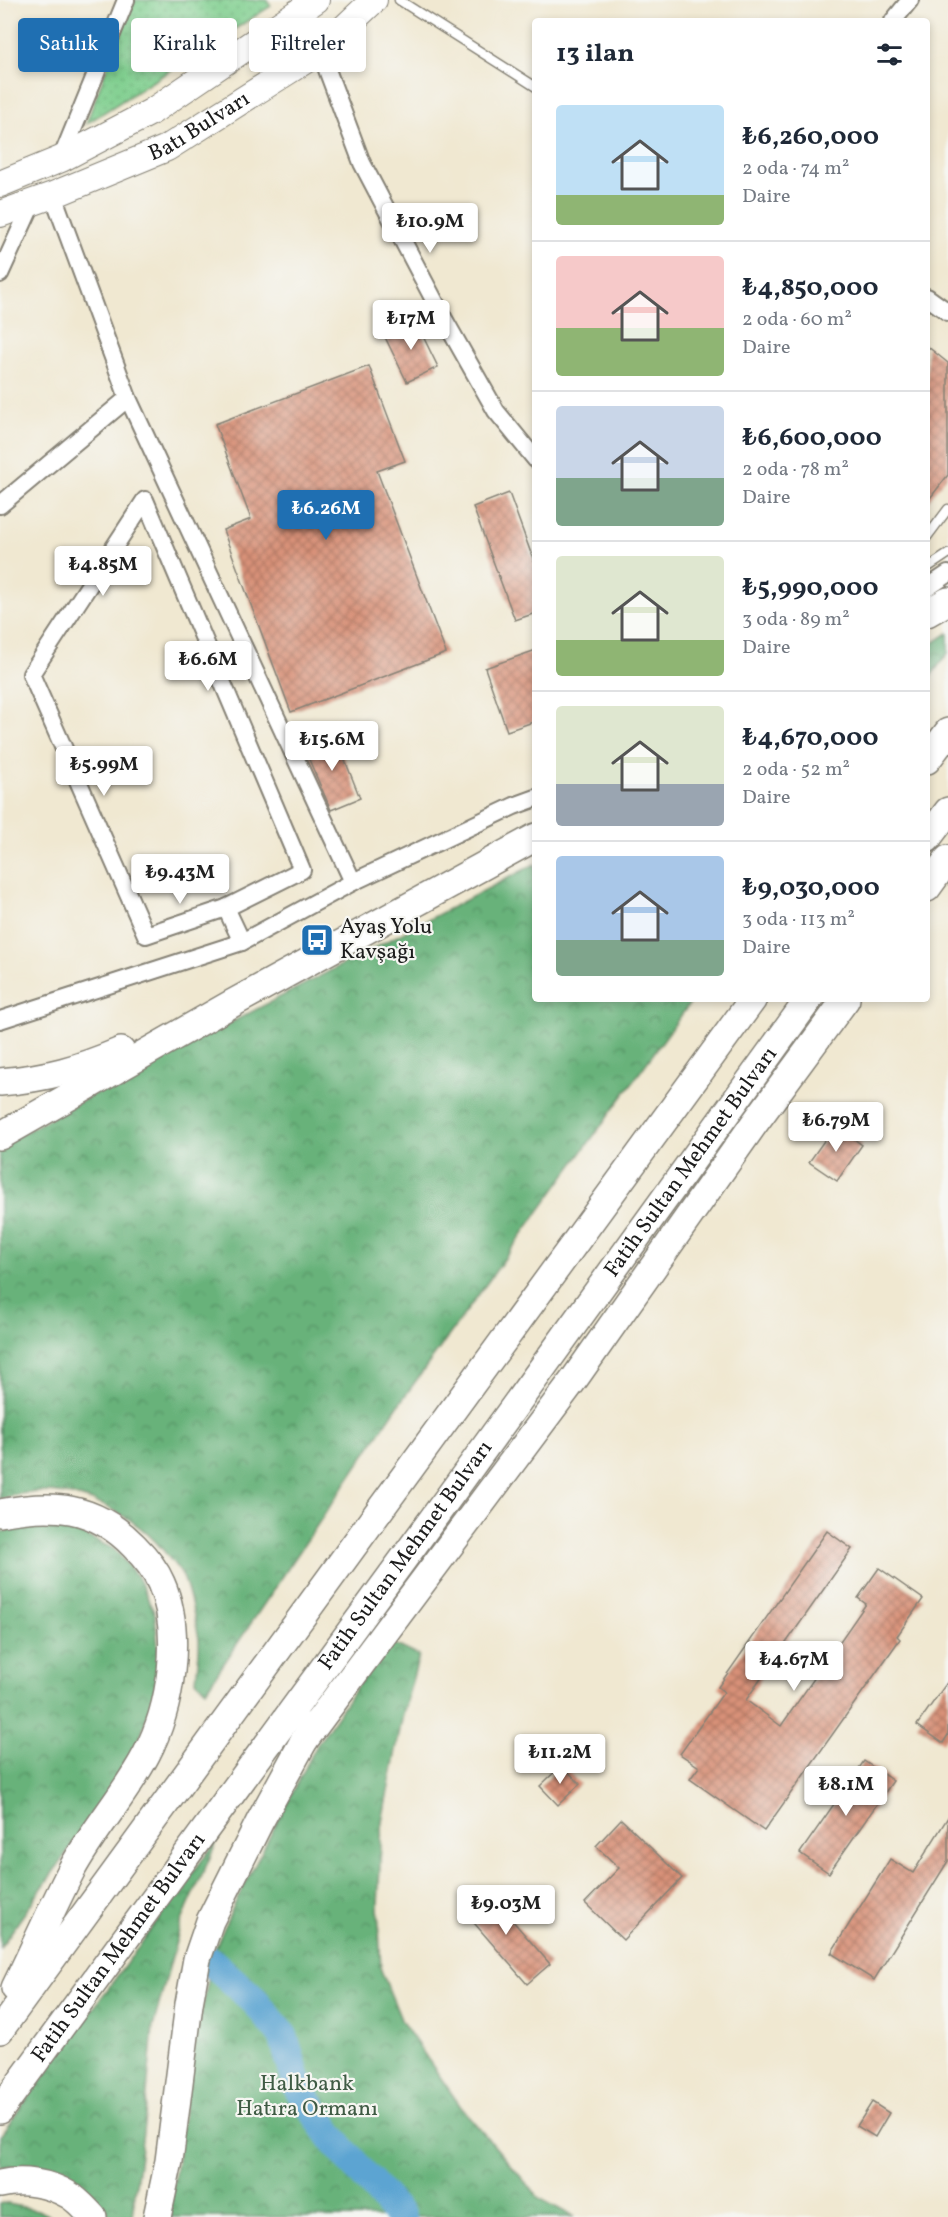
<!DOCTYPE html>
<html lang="tr">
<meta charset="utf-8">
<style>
:root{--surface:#fff;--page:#f2f2f3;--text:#1f2937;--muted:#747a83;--line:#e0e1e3;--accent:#1f6fb2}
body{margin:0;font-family:Vollkorn,serif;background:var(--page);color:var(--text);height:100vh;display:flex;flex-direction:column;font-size:22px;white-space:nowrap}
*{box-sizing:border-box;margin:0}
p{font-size:20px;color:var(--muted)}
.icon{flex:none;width:33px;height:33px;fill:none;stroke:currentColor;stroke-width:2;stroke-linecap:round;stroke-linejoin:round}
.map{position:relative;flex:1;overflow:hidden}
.side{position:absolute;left:532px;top:18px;width:398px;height:984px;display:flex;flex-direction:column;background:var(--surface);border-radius:6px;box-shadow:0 3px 9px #0003}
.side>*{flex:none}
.hud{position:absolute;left:18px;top:18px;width:424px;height:54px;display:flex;gap:12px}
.price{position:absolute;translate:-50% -51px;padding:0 14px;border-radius:6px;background:#fff;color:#222;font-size:20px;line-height:39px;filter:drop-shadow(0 2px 3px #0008)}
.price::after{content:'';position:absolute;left:50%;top:36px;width:18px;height:14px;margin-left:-9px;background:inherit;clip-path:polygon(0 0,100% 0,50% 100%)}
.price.active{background:var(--accent);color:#fff}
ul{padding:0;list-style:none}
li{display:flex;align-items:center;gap:18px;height:150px;padding:0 24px}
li+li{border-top:2px solid var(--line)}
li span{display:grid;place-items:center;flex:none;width:168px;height:120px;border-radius:6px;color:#555}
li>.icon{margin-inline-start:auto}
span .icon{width:72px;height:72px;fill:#fffc;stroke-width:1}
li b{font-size:26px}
h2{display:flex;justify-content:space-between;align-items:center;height:72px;padding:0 24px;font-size:26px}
.tag{padding:0 21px;border-radius:6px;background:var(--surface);box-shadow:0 3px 9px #0003;font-size:21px;line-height:54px}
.tag.active{background:var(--accent);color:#fff}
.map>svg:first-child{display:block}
.forest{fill:url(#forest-crowns);stroke:#42674b;stroke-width:1.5}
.park{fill:url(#park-dots);stroke:#4e7656;stroke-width:1.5}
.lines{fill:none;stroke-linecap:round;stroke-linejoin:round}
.river{stroke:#5ba4d2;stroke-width:30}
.building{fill:url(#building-cross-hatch)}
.service-casing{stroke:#868276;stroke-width:11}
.minor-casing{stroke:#868276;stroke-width:20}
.primary-casing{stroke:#868276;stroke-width:28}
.trunk-casing{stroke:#868276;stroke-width:30}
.service{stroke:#fff;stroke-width:8}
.minor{stroke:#fff;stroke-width:16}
.primary{stroke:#fff;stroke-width:26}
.trunk{stroke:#fff;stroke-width:27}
.labels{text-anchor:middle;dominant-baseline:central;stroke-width:4.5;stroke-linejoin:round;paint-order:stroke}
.street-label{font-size:22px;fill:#1c1c1c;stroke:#f6f6f2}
.poi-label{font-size:22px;fill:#1c1c1c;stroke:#f6f6f2;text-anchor:start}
.park-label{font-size:22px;fill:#3f5b44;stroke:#f6f6f2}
</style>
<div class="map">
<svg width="948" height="2217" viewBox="0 0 948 2217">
<defs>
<pattern id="forest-crowns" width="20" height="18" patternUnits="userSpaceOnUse" patternTransform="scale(1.5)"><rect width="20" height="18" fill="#68b27a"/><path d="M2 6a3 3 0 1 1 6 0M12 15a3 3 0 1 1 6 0" fill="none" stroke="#559063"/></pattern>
<pattern id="park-dots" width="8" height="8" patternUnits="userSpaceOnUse" patternTransform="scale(1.5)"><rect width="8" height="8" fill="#80cf8f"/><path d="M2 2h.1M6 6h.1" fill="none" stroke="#6eb17b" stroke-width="1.8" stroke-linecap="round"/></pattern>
<pattern id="building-cross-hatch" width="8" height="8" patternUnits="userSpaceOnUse" patternTransform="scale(1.5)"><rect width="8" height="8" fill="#d89178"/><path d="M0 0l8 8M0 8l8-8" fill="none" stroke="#ae7662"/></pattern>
</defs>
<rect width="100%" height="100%" fill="#f6f6f2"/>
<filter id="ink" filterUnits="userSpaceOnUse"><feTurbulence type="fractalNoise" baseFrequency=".0167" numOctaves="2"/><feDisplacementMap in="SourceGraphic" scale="12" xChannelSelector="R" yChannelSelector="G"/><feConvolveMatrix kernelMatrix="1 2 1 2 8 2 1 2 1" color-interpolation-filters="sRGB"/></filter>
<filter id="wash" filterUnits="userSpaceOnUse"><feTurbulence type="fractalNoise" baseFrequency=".008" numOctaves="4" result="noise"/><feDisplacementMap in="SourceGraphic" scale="24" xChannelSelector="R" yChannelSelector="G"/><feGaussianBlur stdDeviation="1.35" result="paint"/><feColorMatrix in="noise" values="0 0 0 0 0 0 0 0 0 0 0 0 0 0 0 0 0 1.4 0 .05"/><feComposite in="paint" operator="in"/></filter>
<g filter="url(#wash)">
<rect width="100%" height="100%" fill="#f0e8d1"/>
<g class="forest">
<path d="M948 633V653L927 681V647Z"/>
<path d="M535 864 536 999H693L397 1407 206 1690 196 1681C197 1667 200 1653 199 1639 197 1627 188 1587 183 1577 180 1571 174 1564 170 1559 132 1507 62 1478 0 1499V1146L94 1094Z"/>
<path d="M37 1526 76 1531 114 1549 138 1577 155 1614 160 1670 142 1733 124 1771 0 1948V1532Z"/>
<path d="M388 1641 419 1656 403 1714 382 1822 378 1906 381 1970 402 2022 461 2107 539 2198 574 2217H169L189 2074 214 1951 233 1907 317 1745Z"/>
<path d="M219 1837 181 1923 153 2027 145 2116 132 2217H111C105 2210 99 2201 92 2196 67 2179 31 2165 0 2167V2136Z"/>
<path d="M3 2203 38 2210 53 2217H0V2204Z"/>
</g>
<path class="park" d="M132 0H267L271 6 86 124Z"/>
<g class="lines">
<path class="river" d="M211 1962 255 2001 283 2036 299 2089 336 2143 401 2217"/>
</g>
<g id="blocks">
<g class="building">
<path d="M415 320 438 367 407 382 384 335Z"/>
<path d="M927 346 948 363V475L927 502Z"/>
<path d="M369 366 405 461 377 471 446 653 291 712 223 530 251 519 215 424Z"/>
<path d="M509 493 536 567V613L515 620 473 507Z"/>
<path d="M536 650V721L507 731 485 668Z"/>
<path d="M335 735 360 798 331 810 304 748Z"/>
<path d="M835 1125 862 1145 837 1181 809 1162Z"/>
<path d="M827 1531 852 1549 746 1700 781 1726 866 1604 858 1598 879 1568 923 1599 897 1636 900 1639 764 1831 690 1779 699 1767 680 1754 724 1692 718 1687Z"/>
<path d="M948 1681V1735L943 1743 917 1725Z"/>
<path d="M864 1761 893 1781 829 1873 800 1853Z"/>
<path d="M562 1765 580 1784 558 1805 540 1786Z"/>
<path d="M948 1817V1861L874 1980 831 1953 890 1859 913 1873Z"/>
<path d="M621 1819 682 1878 623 1940 585 1903 619 1868 596 1846Z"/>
<path d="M485 1889 550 1964 527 1984 462 1909Z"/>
<path d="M872 2102 889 2113 875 2137 857 2126Z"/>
</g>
</g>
</g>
<g filter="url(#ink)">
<use href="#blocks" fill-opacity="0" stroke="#868276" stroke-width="1.5"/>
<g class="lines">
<defs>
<g id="service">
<path d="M399 0 536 87"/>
<path d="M927 537 948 509"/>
<path d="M927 568 948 554"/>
</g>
<g id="minor">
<path d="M893 21 910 0"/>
<path d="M320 51 362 163 444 319 496 411 536 460"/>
<path d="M61 159 126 0"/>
<path d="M53 195 128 398 353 882"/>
<path d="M0 274 32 204"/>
<path d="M927 297 948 312"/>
<path d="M145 500 302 870 226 908 146 935 31 674Z"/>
<path d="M0 505 128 398"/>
<path d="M927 588 948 574"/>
<path d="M226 908 242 942"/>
<path d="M0 1020 242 942 353 882 514 806 536 798"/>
</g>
<g id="primary">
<path d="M0 184 61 159 151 112 316 0"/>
<path id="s1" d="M0 214 53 195 167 148 320 51 374 0"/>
</g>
<g id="trunk">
<path d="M927 613 948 601"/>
<path d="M927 760 948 732"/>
<path d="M927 839 948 811"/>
<path d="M927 888 948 859"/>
<path d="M0 1082C48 1078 78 1069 121 1051"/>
<path d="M0 1136 233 1003 536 837"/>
<path d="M0 1513C53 1503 94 1505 134 1546 145 1557 155 1569 161 1583 183 1632 171 1708 146 1755 125 1795 94 1829 72 1869 52 1908 34 1949 15 1988"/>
<path d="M303 1742 575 1378 754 1124 846 999"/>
<path d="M0 2030 753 999"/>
<path id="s2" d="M0 2110 459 1483 809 999"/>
<path d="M0 2184C23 2179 49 2183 69 2195 78 2200 86 2210 93 2217"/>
<path d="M157 2217 169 2161 189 2004 197 1959 210 1921 260 1821 312 1726"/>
</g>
</defs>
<use href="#service" class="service-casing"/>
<use href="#minor" class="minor-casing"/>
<use href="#primary" class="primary-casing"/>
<use href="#trunk" class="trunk-casing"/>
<use href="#service" class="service"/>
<use href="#minor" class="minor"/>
<use href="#primary" class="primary"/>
<use href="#trunk" class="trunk"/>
</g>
</g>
<defs>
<symbol id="bus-square" viewBox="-11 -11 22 22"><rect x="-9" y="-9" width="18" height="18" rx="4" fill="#1f6fb2" stroke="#f6f6f2"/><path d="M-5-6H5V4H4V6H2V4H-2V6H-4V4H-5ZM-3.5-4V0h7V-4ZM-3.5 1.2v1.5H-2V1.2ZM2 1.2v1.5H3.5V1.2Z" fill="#fff"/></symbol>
</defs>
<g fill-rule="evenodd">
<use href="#bus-square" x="298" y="921" width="38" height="38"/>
</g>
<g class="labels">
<g class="street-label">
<text stroke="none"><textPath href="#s1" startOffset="218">Batı Bulvarı</textPath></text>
<text stroke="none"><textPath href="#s2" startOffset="1173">Fatih Sultan Mehmet Bulvarı</textPath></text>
<text stroke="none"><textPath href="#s2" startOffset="687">Fatih Sultan Mehmet Bulvarı</textPath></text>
<text stroke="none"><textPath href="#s2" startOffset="201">Fatih Sultan Mehmet Bulvarı</textPath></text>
</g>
<g class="poi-label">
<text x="340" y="927">Ayaş Yolu<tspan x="340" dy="25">Kavşağı</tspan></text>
</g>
<g class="park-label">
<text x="307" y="2084">Halkbank<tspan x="307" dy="25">Hatıra Ormanı</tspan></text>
</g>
</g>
</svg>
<b class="price" style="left:430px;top:254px">₺10.9M</b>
<b class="price" style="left:411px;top:351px">₺17M</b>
<b class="price active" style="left:326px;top:541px">₺6.26M</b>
<b class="price" style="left:103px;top:597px">₺4.85M</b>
<b class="price" style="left:208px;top:692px">₺6.6M</b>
<b class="price" style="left:332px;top:772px">₺15.6M</b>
<b class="price" style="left:104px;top:797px">₺5.99M</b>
<b class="price" style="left:180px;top:905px">₺9.43M</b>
<b class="price" style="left:836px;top:1153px">₺6.79M</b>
<b class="price" style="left:794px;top:1692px">₺4.67M</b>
<b class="price" style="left:560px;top:1785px">₺11.2M</b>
<b class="price" style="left:846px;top:1817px">₺8.1M</b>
<b class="price" style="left:506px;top:1936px">₺9.03M</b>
<div class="hud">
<a class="tag active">Satılık</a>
<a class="tag">Kiralık</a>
<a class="tag">Filtreler</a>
</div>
<section class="side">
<h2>13 ilan<svg class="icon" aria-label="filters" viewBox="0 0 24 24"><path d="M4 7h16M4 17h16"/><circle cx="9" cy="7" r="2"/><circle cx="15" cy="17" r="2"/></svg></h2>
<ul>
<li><span style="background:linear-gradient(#bfe0f5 75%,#8fb573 0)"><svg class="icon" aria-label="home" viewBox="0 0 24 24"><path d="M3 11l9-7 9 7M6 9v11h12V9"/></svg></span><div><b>₺6,260,000</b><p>2 oda · 74 m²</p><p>Daire</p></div></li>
<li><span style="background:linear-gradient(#f6c9c9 60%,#8fb573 0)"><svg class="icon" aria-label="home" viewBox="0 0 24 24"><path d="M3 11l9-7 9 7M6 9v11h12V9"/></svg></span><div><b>₺4,850,000</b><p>2 oda · 60 m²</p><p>Daire</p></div></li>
<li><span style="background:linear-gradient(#c9d6e8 60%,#7fa58c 0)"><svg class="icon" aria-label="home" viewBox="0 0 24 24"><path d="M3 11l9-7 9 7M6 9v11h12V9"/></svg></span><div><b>₺6,600,000</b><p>2 oda · 78 m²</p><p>Daire</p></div></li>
<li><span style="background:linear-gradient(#dfe7d0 70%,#8fb573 0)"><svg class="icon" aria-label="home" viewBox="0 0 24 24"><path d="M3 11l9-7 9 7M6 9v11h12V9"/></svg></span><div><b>₺5,990,000</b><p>3 oda · 89 m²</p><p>Daire</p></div></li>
<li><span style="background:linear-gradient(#dfe7d0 65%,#9aa5b1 0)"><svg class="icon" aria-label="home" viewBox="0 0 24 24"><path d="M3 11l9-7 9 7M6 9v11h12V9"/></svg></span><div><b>₺4,670,000</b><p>2 oda · 52 m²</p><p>Daire</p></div></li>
<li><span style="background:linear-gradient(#a9c7e8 70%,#7fa58c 0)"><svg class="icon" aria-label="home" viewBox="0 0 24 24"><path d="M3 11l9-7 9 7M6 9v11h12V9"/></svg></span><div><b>₺9,030,000</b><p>3 oda · 113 m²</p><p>Daire</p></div></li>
</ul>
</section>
</div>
